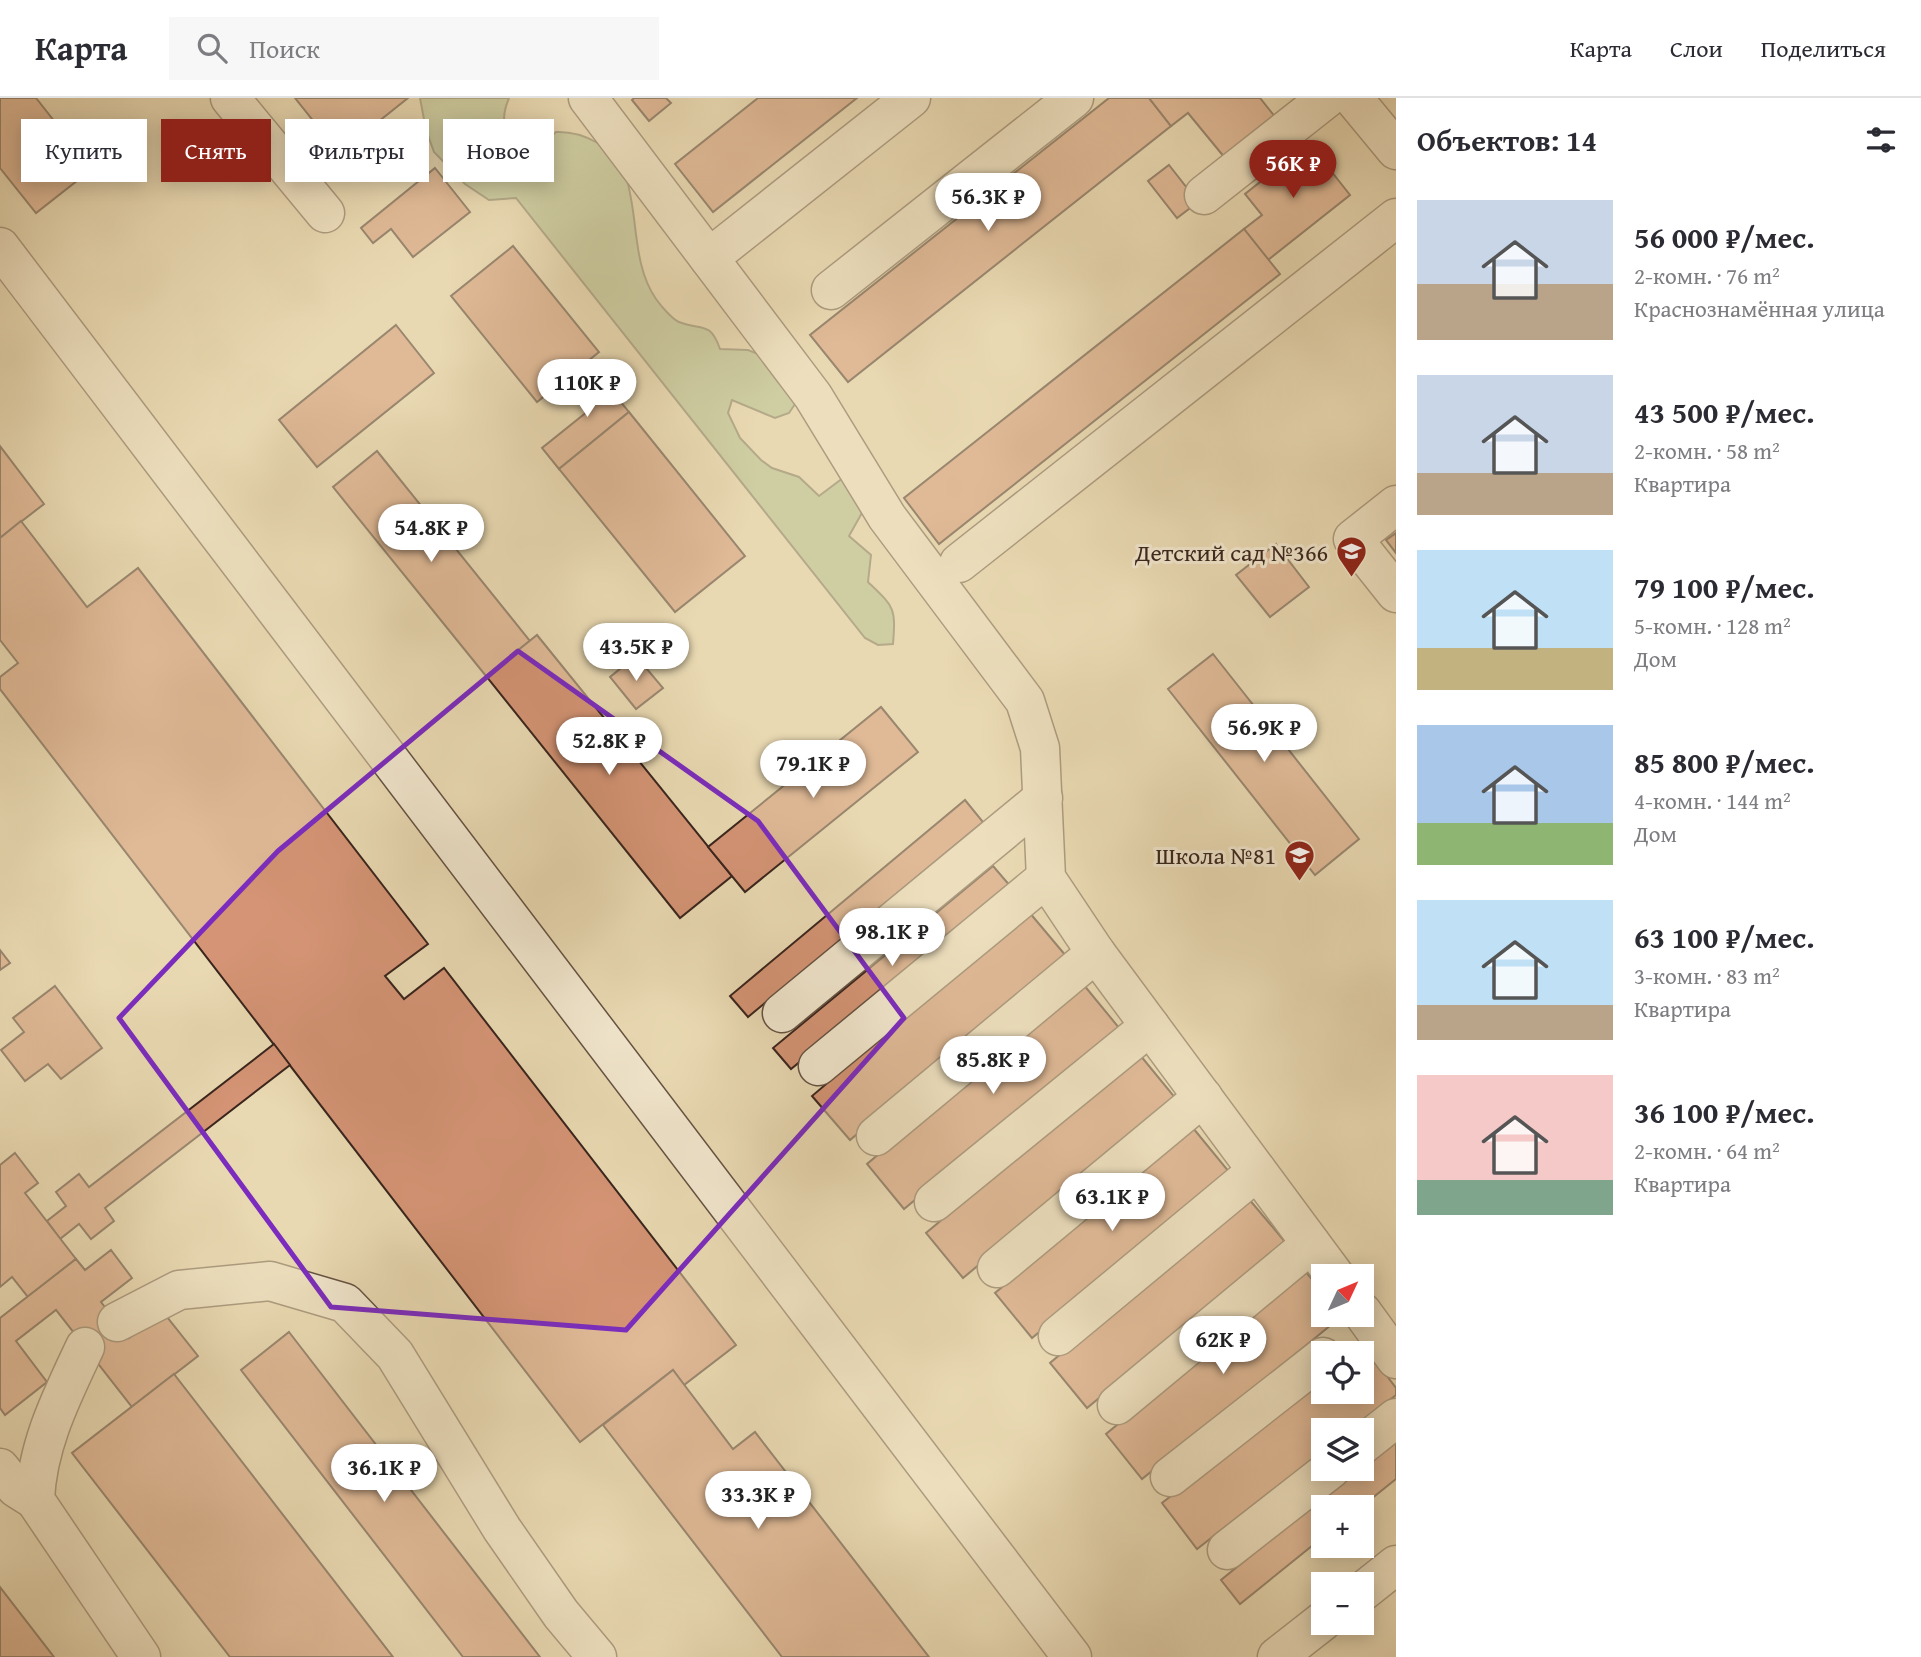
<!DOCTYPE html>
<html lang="ru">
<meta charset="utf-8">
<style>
:root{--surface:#fff;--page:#f7f7f7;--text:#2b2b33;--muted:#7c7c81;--line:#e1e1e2;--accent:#8f2418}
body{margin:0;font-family:"Gentium Book Plus",serif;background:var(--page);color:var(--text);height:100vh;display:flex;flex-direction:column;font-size:26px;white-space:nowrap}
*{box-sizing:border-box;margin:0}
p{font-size:23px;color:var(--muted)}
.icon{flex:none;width:38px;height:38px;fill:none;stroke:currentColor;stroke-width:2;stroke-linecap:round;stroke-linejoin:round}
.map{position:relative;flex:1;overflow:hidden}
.sheet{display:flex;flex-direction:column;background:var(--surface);width:525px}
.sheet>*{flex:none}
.banner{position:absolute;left:21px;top:21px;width:665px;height:63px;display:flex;gap:14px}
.needle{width:46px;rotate:46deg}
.controls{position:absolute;left:1311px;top:1166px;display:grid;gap:14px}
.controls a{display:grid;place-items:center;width:63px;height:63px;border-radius:0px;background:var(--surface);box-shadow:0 4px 18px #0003;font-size:35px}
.price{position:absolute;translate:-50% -60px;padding:0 16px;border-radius:24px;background:#fff;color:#222;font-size:23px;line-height:46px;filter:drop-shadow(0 2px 4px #0008)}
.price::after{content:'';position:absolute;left:50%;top:42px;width:21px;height:16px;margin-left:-10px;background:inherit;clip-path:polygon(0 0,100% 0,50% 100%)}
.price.active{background:var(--accent);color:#fff}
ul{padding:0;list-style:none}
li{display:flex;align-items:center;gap:21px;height:175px;padding:0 21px}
li span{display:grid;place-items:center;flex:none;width:196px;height:140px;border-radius:0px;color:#555}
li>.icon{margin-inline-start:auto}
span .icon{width:84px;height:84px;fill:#fffc;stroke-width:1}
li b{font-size:30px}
h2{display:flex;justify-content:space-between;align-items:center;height:84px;padding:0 21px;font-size:30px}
.tag{padding:0 24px;border-radius:0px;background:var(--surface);box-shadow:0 4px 18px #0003;font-size:24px;line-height:63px}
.tag.active{background:var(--accent);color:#fff}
header{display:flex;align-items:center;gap:42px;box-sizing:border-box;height:98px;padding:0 35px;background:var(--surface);border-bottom:2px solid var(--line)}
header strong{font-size:33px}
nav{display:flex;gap:38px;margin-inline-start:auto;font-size:24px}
.search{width:490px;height:63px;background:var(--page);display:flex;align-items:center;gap:18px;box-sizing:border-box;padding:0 24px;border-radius:0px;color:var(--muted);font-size:26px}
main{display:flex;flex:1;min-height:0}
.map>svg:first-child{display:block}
.green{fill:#b0c091;stroke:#747257;stroke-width:2}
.building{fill:#d49475;stroke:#39251d;stroke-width:2}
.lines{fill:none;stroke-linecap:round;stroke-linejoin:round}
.minor-casing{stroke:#655242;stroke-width:41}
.minor{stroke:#f1e6cd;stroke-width:38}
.marked{fill:none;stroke:#7b2cbf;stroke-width:5;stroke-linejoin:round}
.labels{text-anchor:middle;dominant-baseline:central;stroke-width:6;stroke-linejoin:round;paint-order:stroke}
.poi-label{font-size:24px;fill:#39251d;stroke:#f1e6cd;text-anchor:end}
</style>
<header>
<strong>Карта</strong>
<div class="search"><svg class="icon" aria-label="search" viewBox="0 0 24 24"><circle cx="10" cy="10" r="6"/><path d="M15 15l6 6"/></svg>Поиск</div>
<nav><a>Карта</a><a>Слои</a><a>Поделиться</a></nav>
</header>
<main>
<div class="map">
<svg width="1396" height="1559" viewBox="0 0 1396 1559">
<rect width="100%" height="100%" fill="#e9d9b2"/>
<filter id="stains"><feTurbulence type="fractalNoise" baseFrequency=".00286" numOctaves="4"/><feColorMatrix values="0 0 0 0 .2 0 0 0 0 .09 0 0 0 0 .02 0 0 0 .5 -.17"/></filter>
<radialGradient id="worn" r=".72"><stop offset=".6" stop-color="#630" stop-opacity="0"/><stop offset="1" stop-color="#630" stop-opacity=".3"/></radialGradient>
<path class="green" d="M420 0H509C496 31 509 38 534 54L556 34C583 33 615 49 625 76 639 115 631 165 656 201 661 208 672 221 679 224 701 233 710 222 720 251L748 252 763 258 797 303 789 315 775 320 732 302 728 315 740 340 761 362 772 370 799 379 819 398 843 380 863 413 849 438 871 457 868 484C894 509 896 509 893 546L878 547 865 540 516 100 489 102 465 86 434 54 426 32Z"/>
<g class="building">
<path d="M0 0H36L92 71 36 115 0 70Z"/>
<path d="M295 0H408L339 55Z"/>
<path d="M634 0H666L671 5 649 23 632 2Z"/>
<path d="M758 0H857L713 114 675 66Z"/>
<path d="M1109 0H1149L1171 28 848 284 810 237Z"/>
<path d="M1149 0H1260L1276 20 1225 60 1188 15 1171 28Z"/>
<path d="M1309 45 1350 97 1268 162 1244 131 1262 117 1245 96Z"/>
<path d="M1169 67 1198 104 1177 120 1148 83Z"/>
<path d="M435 70 470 114 413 159 391 131 373 145 361 130Z"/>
<path d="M1244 131 1280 176 939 446 904 400Z"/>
<path d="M513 148 599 254 537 304 451 198Z"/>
<path d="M396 227 434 275 317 369 279 322Z"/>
<path d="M594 271 629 314 559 371 542 350 588 313 570 290Z"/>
<path d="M629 314 745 458 675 514 559 371Z"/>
<path d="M0 348 44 406 0 440Z"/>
<path d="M377 353 530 543 486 578 333 389Z"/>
<path d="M21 423 87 509 138 470 428 846 385 878 404 901 444 870 736 1247 684 1287 673 1272 580 1344 0 591V579L18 565 0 542V440Z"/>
<path d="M1396 435V455L1386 442Z"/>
<path d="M1276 446 1309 489 1270 519 1236 477Z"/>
<path d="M537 537 732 778 680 820 486 578Z"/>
<path d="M1213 556 1359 741 1315 777 1168 591Z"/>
<path d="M636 558 663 590 636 611 610 579Z"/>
<path d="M881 609 918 654 745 794 708 749Z"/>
<path d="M965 702 983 724 748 919 730 898Z"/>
<path d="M993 768 1011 789 791 971 773 950Z"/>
<path d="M1029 814 1066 858 850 1042 812 998Z"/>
<path d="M0 852 10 865 0 872Z"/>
<path d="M1083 886 1120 931 904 1111 867 1066Z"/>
<path d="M55 888 102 950 61 981 48 966 25 983 1 952 24 934 13 920Z"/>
<path d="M274 946 290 967 105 1110 114 1123 91 1141 79 1126 60 1141 47 1123 66 1108 56 1094 79 1076 89 1089Z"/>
<path d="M1140 957 1177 1002 963 1180 926 1135Z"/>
<path d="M1193 1030 1230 1075 1032 1240 995 1195Z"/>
<path d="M15 1055 38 1085 25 1095 76 1161 28 1199 12 1179 0 1189V1067Z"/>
<path d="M1248 1100 1286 1145 1087 1310 1050 1265Z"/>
<path d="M111 1152 132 1180 101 1204 129 1240 163 1214 198 1258 132 1309 56 1212 16 1243 47 1284 5 1317 0 1310V1220L76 1161 85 1172Z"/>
<path d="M1305 1173 1323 1194V1216L1342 1218 1142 1381 1106 1336Z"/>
<path d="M289 1234 540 1559H463L241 1272Z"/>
<path d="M1364 1248 1396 1290V1297L1351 1332H1323V1353L1197 1451 1162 1405 1323 1280V1293H1362V1255H1355Z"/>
<path d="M673 1272 733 1351 755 1334 929 1559H782L603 1327Z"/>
<path d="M174 1276 393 1559H230L72 1355Z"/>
<path d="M1396 1340V1381L1361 1409H1323V1439L1240 1506 1221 1482Z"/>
<path d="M0 1489 54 1559H0Z"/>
</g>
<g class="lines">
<defs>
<g id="minor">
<path d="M230 0 325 115"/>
<path d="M588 0 813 298 887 419 1025 603 1040 650 1046 780 1096 855 1335 1178"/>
<path d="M1353 0 1396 52"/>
<path d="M1204 97 1327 0"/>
<path d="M0 149 1072 1559"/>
<path d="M709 160 911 0"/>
<path d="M831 192 1074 0"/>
<path d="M1396 407 1353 441 1396 495"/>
<path d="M959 465 1396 120"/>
<path d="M782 915 1043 700"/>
<path d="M818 968 1046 780"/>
<path d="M876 1038 1096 855"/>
<path d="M934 1104 1150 928"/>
<path d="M997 1170 1203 999"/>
<path d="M1362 1214 1396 1261"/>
<path d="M117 1224 179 1192 270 1183 345 1205 395 1257 502 1431 561 1516 597 1559"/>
<path d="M1058 1238 1257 1073"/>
<path d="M85 1249C62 1298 37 1347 35 1402L141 1559"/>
<path d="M1117 1307 1311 1146"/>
<path d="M1362 1347 1396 1320"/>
<path d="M0 1370 16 1390 35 1402"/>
<path d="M1170 1379 1323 1259"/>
<path d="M1227 1452 1332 1370"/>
<path d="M1362 1494 1396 1467"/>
<path d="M1277 1559 1323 1523"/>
</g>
</defs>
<use href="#minor" class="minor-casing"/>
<use href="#minor" class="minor"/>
</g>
<path d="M0 0H1396V1559H0ZM518 553 758 723 904 920 626 1232 331 1209 119 920 278 753Z" fill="#e9d9b2" fill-opacity=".55" fill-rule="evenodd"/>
<path class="marked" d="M518 553 758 723 904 920 626 1232 331 1209 119 920 278 753Z"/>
<defs>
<symbol id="school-pin" viewBox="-11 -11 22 30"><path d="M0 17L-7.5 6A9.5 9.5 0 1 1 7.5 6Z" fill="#8f2418" stroke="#f1e6cd"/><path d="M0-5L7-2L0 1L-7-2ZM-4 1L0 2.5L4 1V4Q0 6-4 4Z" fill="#fff"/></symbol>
</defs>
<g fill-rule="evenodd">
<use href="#school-pin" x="1334" y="436" width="35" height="47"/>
<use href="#school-pin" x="1282" y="740" width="35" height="47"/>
</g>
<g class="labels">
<g class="poi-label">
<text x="1328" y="454">Детский сад №366</text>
<text x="1276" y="757">Школа №81</text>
</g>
</g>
<rect width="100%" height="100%" filter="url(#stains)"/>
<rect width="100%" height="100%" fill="url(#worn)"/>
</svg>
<div class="controls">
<a><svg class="needle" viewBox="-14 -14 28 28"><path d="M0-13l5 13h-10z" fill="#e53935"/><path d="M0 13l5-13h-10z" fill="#7c7c81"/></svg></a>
<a><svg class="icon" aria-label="locate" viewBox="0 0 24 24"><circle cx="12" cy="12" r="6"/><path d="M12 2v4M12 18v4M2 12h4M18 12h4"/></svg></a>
<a><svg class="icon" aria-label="layers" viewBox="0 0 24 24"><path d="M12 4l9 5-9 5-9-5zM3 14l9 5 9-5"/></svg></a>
<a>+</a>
<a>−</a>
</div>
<b class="price active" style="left:1293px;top:102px">56K ₽</b>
<b class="price" style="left:988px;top:135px">56.3K ₽</b>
<b class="price" style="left:587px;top:321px">110K ₽</b>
<b class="price" style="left:431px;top:466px">54.8K ₽</b>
<b class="price" style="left:636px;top:585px">43.5K ₽</b>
<b class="price" style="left:1264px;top:666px">56.9K ₽</b>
<b class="price" style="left:609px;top:679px">52.8K ₽</b>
<b class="price" style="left:813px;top:702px">79.1K ₽</b>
<b class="price" style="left:892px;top:870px">98.1K ₽</b>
<b class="price" style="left:993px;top:998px">85.8K ₽</b>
<b class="price" style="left:1112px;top:1135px">63.1K ₽</b>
<b class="price" style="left:1223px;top:1278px">62K ₽</b>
<b class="price" style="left:384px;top:1406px">36.1K ₽</b>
<b class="price" style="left:758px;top:1433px">33.3K ₽</b>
<div class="banner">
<a class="tag">Купить</a>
<a class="tag active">Снять</a>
<a class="tag">Фильтры</a>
<a class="tag">Новое</a>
</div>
</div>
<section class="sheet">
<h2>Объектов: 14<svg class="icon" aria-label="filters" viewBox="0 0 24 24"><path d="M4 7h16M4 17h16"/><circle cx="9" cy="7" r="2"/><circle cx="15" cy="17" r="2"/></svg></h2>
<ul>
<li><span style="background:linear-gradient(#c9d6e8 60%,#b9a48a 0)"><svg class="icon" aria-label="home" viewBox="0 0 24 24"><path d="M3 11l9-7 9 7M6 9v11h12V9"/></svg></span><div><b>56 000 ₽/мес.</b><p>2-комн. · 76 m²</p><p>Краснознамённая улица</p></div></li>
<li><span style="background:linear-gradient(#c9d6e8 70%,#b9a48a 0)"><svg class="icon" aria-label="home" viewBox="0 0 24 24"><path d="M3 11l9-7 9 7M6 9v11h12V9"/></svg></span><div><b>43 500 ₽/мес.</b><p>2-комн. · 58 m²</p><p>Квартира</p></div></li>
<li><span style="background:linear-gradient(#bfe0f5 70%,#c2b280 0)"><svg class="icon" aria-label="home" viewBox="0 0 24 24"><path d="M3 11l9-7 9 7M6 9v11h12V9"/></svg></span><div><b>79 100 ₽/мес.</b><p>5-комн. · 128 m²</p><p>Дом</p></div></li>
<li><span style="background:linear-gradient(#a9c7e8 70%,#8fb573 0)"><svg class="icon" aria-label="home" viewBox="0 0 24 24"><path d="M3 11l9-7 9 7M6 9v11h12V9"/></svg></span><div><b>85 800 ₽/мес.</b><p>4-комн. · 144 m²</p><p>Дом</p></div></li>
<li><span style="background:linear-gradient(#bfe0f5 75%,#b9a48a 0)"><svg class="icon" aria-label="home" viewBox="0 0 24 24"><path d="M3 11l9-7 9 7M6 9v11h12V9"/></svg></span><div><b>63 100 ₽/мес.</b><p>3-комн. · 83 m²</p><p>Квартира</p></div></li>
<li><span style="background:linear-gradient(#f6c9c9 75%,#7fa58c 0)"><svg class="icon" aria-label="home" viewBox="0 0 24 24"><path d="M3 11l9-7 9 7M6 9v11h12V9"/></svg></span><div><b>36 100 ₽/мес.</b><p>2-комн. · 64 m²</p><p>Квартира</p></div></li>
</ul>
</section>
</main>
